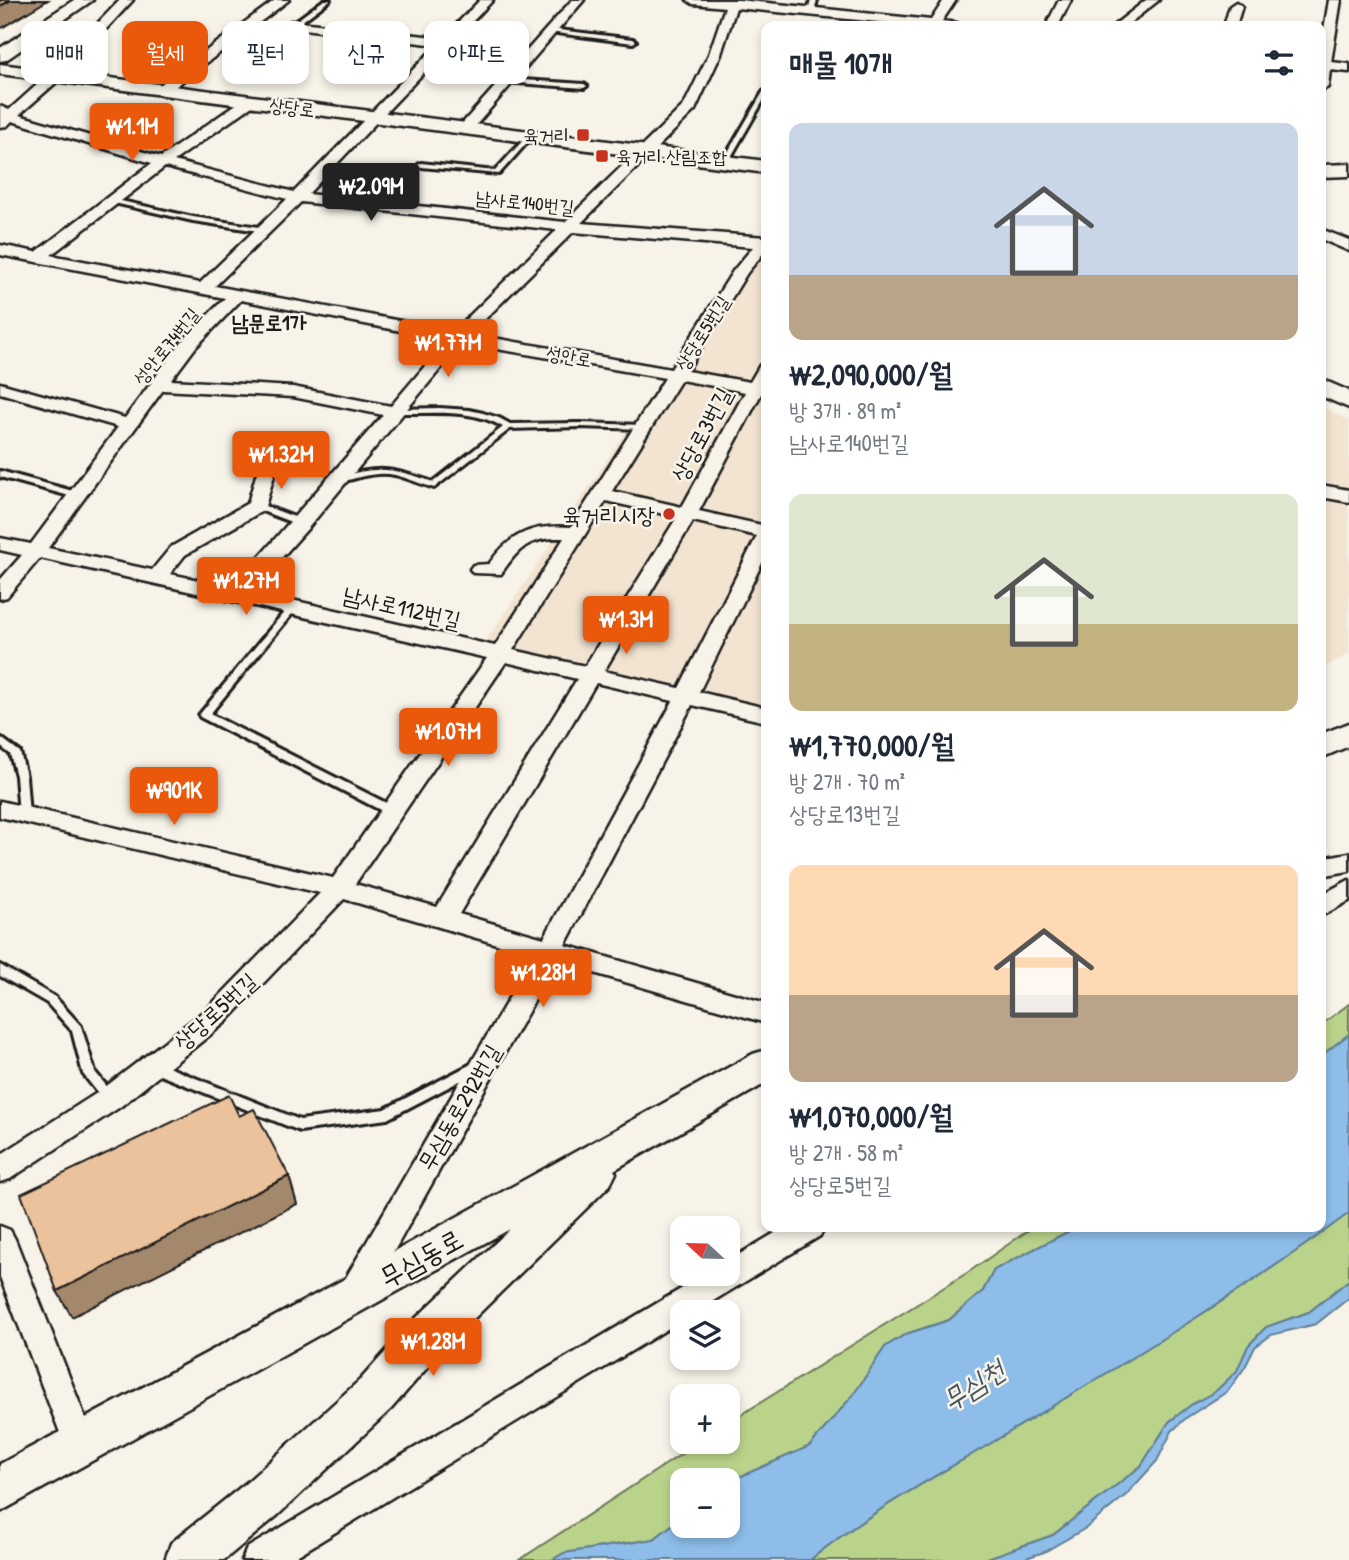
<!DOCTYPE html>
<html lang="ko">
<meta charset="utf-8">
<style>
:root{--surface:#fff;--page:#f2f2f3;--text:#1f2937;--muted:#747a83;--accent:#ea580c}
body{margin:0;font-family:"Patrick Hand","Poor Story",sans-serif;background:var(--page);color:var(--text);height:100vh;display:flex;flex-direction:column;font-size:26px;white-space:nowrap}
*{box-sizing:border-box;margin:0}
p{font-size:23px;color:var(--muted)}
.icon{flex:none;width:38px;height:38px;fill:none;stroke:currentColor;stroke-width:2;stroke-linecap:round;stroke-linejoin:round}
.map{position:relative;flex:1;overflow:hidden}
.details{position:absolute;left:761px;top:21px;width:565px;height:1211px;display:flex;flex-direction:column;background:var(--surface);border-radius:14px;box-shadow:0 4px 10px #0003}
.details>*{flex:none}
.top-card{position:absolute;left:21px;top:21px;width:635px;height:63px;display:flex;gap:14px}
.needle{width:46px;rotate:292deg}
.tools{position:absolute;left:670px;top:1216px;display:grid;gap:14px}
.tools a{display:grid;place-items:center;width:70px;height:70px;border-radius:14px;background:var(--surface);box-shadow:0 4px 10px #0003;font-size:35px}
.price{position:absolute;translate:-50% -60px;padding:0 16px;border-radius:7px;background:var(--accent);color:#fff;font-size:23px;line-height:46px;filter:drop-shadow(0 2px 4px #0008)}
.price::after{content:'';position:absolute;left:50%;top:42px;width:21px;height:16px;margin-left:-10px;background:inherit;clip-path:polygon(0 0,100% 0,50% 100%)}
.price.on{background:#222;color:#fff}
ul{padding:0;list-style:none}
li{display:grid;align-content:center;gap:14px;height:371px;padding:0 28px}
li span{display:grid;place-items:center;height:217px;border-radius:14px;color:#555}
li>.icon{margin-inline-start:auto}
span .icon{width:126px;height:126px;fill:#fffc;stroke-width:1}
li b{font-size:30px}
h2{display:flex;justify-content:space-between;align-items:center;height:84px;padding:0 28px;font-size:30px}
.pill{padding:0 24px;border-radius:14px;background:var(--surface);box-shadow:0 4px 10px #0003;font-size:24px;line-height:63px}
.pill.on{background:var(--accent);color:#fff}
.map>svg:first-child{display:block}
.built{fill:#f3e4d1}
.green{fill:#b9d38b;stroke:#6a7854;stroke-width:2}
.water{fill:#8dbde8;stroke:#607d96;stroke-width:2}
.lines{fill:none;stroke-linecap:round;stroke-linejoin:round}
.lane-casing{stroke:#1c1c1c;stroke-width:6}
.street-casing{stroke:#1c1c1c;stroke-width:5}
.secondary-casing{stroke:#1c1c1c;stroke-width:5}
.lane{fill:#f7f3e8;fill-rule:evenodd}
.street{fill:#f7f3e8;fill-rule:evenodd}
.secondary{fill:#f7f3e8;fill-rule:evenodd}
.shaded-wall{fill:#a4886c;stroke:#1c1c1c;stroke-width:2}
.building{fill:#ebc29b;stroke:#1c1c1c;stroke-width:2}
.poi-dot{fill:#c8321e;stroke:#f7f3e8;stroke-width:2.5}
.labels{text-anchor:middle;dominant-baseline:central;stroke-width:5;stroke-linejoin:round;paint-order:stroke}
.far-street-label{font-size:19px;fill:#1c1c1c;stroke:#f7f3e8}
.far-poi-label{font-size:19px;fill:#1c1c1c;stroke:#f7f3e8;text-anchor:end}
.far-quarter-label{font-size:21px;font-weight:bold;fill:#1c1c1c;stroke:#f7f3e8}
.street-label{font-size:23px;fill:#1c1c1c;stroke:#f7f3e8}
.poi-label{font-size:23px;fill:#1c1c1c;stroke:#f7f3e8;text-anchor:end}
.near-street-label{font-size:28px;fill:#1c1c1c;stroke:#f7f3e8}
.near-water-label{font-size:28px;font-style:italic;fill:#445463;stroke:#f7f3e8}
</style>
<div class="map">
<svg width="1349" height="1560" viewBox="0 0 1349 1560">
<rect width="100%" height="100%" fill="#f7f3e8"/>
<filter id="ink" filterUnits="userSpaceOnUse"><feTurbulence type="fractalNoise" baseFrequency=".0143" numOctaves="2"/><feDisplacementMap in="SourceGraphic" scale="14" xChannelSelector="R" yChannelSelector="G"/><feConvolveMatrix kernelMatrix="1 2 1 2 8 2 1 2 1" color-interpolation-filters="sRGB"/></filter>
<g filter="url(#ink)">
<g class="built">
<path d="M766 228V705L486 641 760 231Z"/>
<path d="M1321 406 1349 421V654L1321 669Z"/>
</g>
<g class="green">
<path d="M1349 1004V1034L1321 1056V1025Z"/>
<path d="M1349 1213V1280L1309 1312 1266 1327 1248 1346 1237 1371 1216 1391 1191 1405 1169 1422 1141 1466 1053 1535 982 1560H810C872 1509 943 1473 1011 1431 1125 1362 1242 1293 1349 1213Z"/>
<path d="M1033 1227H1077L994 1270 983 1291 949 1320 906 1334 885 1347 854 1394 810 1446 728 1482 682 1480V1517L654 1539 564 1553 552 1560H519L700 1442H728V1423L970 1271Z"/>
</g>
<g class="water">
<path d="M1349 1034V1213C1242 1293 1125 1362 1011 1431 943 1473 872 1509 810 1560H552L564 1553 654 1539 682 1517V1526H728V1482L810 1446 854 1394 885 1347 906 1334 949 1320 983 1291 994 1270 1077 1227H1321V1056Z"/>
<path d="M1349 1280V1298L1316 1324 1271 1335 1255 1347 1245 1367 1228 1391 1186 1418 1172 1431 1157 1461 1126 1495 1086 1528 1044 1552 1020 1560H982L1053 1535 1141 1466 1169 1422 1191 1405 1216 1391 1237 1371 1248 1346 1266 1327 1309 1312Z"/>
</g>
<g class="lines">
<defs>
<g id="lane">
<path d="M324 0H330L297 25H293V23Z"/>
<path d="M811 0H817L814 12 811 14 808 12Z"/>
<path d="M551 29 633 39 636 41 633 43 549 32V30Z"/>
<path d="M507 79 584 84 587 86 584 88 505 82V80Z"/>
<path d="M766 90V96L728 162 723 163 722 162 763 92Z"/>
<path d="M527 136 532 137 499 174 421 167 418 165 421 163 495 171Z"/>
<path d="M112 199 193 217 265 228 268 230 265 232 193 221 110 202V200Z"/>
<path d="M440 408 469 410 483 413 499 418 510 424 580 423 643 425 647 427 643 429 580 427 510 429 434 488C421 484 408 478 395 475 376 471 357 478 338 483L334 480 335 478C378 466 390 467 433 482L503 427C471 408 432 414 397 413L393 411 397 409Z"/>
<path d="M0 471 80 493 81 495 77 498 0 477Z"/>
<path d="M257 503 305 521 306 523 305 525H299L254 508V504Z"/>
<path d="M293 604 298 607 296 609 210 714 396 808 397 811 396 814H388L200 717 199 715 290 605Z"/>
<path d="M0 737 20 752 26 776 29 815 28 818H20L19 815 16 776 10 754 0 746Z"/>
<path d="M0 965 55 997 81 1026 95 1072 114 1095 116 1099 114 1103 110 1104 106 1103 83 1074 72 1031 47 1003 0 976Z"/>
<path d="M477 1061 481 1062 483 1066 481 1070 387 1119 300 1131 150 1071 148 1067 150 1063 154 1062 158 1063 300 1120 385 1109Z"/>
</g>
<g id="street">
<path d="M120 0H133L60 79 19 115 161 157 245 98H255V104L174 161 294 192 437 45 295 28 289 24 291 21 443 38 480 0H493L308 194 565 222 684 105 709 54 725 7 693 4 687 0H739L931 20 944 0H956L942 21 957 23 959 26H919L736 8 721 54 695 110 581 223 766 237V250L747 273 687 371 750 382 760 365 766 364V395L761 394 699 511 766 526V555L699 692 766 708V722L692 705 565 945 766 1003V1023L556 962 366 1301 355 1305 344 1301 340 1291 344 1281 534 955 344 899 226 1022 120 1107 10 1179 0 1182V1155L100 1091 208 1008 320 893 0 817V801L333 878 487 658 40 558 7 597 0 599V580L22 555 0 550V538L31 544 118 427 0 393V383L125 418 183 340 225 298 0 255V245L36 252 152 163 12 121 7 126 0 127V106L9 110 50 73ZM165 167 287 199 200 283 51 255ZM301 202 557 230 454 331 215 286ZM573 232 753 247 733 271 671 369 470 334ZM241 300 447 340 391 406 293 387 171 380 195 348ZM462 343 665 378 571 527C534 524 510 533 489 564L473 565 470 569 473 573 501 574C519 547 530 537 564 538L495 646 252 591 309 527ZM681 380 745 392 682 507 612 491ZM163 390 293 397 383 415 233 587 170 574 185 555 264 510 277 465 274 461 268 460 259 465 248 503 171 547 152 570 48 548ZM606 501 677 517 585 666 513 650ZM693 521 757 536 679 688 604 671ZM506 662 577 679 437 907 355 884ZM596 683 673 701 544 938 459 914Z"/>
<path d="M275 0H289L167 93H157V87Z"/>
<path d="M572 0H584L470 132H460V126Z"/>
<path d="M1059 0H1071L1058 26H1046Z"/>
<path d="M1146 0H1159L1126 26H1113Z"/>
<path d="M1329 0H1341L1331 62 1349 64V72L1330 70 1328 87 1321 91V47Z"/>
<path d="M1236 2 1242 6 1236 26H1224L1230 6Z"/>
<path d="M1321 229 1349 240V251L1321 239Z"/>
<path d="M1321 485 1349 490V502L1321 497Z"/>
<path d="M1349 853V871L1321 876V858Z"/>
<path d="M1349 880V901L1321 916V895Z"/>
<path d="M0 1226 10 1230 15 1239 96 1445 91 1456 80 1461 69 1456 0 1277Z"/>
<path d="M785 1227H825L820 1236 695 1312H682V1320L290 1560H242L247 1548 706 1274H728V1261Z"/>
</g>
<g id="secondary">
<path d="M74 0H93L6 60 0 61V48Z"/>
<path d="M0 64 766 161V173L0 74Z"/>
<path d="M1349 164V176L1321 177V165Z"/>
<path d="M1321 379 1349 391V408L1321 396Z"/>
<path d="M1349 723V746L1321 758V734Z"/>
<path d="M766 1050V1083L614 1170 616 1173 610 1185 445 1347 391 1409 278 1515 224 1560H165L171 1543 246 1483 361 1379 415 1319 510 1229 0 1512V1464L337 1283 753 1054Z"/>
</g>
</defs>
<use href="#lane" class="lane-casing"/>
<use href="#street" class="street-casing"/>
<use href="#secondary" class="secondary-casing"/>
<use href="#lane" class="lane"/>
<use href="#street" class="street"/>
<use href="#secondary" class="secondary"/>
</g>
<g class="shaded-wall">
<path d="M11 0H48L0 29V6Z"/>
<path d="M289 1176 297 1204 72 1317 57 1291Z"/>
</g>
<g class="building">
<path d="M0 0H11L0 6Z"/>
<path d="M229 1095 239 1116 254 1109 289 1176 57 1291 21 1194Z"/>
</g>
</g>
<g class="poi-dot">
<rect x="576" y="128" width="14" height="14" rx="3.5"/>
<rect x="595" y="149" width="14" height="14" rx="3.5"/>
<circle cx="669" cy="514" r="7"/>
</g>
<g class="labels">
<g class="far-street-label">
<text transform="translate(292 107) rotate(7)">상당로</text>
<text transform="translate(525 202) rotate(6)">남사로140번길</text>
<text transform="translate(702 333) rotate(-58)">상당로5번길</text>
<text transform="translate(166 346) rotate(-51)">성안로74번길</text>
<text transform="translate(569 356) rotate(10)">성안로</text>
</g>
<g class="far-poi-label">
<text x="569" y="135">육거리</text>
<text x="616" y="156" text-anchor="start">육거리.산림조합</text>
</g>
<g class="far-quarter-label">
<text x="269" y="322">남문로1가</text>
</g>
<g class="street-label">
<text transform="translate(701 434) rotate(-62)">상당로3번길</text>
<text transform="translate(402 607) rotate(13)">남사로112번길</text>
<text transform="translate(215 1011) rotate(-42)">상당로5번길</text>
<text transform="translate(459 1107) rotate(-60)">무심동로292번길</text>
</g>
<g class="poi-label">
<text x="655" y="514">육거리시장</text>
</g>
<g class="near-street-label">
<text transform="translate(421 1258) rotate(-29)">무심동로</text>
</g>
<g class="near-water-label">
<text transform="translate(973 1385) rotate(-33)">무심천</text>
</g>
</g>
</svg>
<div class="tools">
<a><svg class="needle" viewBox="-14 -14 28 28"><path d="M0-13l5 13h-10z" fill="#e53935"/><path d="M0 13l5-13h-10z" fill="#747a83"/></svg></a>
<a><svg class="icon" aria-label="layers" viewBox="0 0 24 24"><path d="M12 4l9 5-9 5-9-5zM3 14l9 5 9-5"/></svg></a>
<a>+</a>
<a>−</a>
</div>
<b class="price" style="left:132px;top:163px">₩1.1M</b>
<b class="price on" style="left:371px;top:223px">₩2.09M</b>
<b class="price" style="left:448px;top:379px">₩1.77M</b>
<b class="price" style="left:281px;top:491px">₩1.32M</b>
<b class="price" style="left:246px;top:617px">₩1.27M</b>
<b class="price" style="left:626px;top:656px">₩1.3M</b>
<b class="price" style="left:448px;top:768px">₩1.07M</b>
<b class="price" style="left:174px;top:827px">₩901K</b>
<b class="price" style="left:543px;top:1009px">₩1.28M</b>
<b class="price" style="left:433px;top:1378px">₩1.28M</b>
<div class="top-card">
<a class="pill">매매</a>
<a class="pill on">월세</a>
<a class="pill">필터</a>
<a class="pill">신규</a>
<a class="pill">아파트</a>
</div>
<section class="details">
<h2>매물 10개<svg class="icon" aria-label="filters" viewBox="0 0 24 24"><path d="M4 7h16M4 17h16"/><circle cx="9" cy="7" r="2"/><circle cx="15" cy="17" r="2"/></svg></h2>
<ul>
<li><span style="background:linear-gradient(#c9d6e8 70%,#b9a48a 0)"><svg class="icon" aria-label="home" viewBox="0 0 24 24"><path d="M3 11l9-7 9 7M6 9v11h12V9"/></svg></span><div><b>₩2,090,000/월</b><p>방 3개 · 89 m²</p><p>남사로140번길</p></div></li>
<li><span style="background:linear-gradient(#dfe7d0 60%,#c2b280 0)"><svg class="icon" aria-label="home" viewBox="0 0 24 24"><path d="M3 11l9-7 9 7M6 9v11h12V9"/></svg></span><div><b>₩1,770,000/월</b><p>방 2개 · 70 m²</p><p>상당로13번길</p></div></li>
<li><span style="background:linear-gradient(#ffd9b3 60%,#b9a48a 0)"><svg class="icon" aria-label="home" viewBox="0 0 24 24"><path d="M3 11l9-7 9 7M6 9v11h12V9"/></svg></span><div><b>₩1,070,000/월</b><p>방 2개 · 58 m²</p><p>상당로5번길</p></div></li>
</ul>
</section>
</div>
